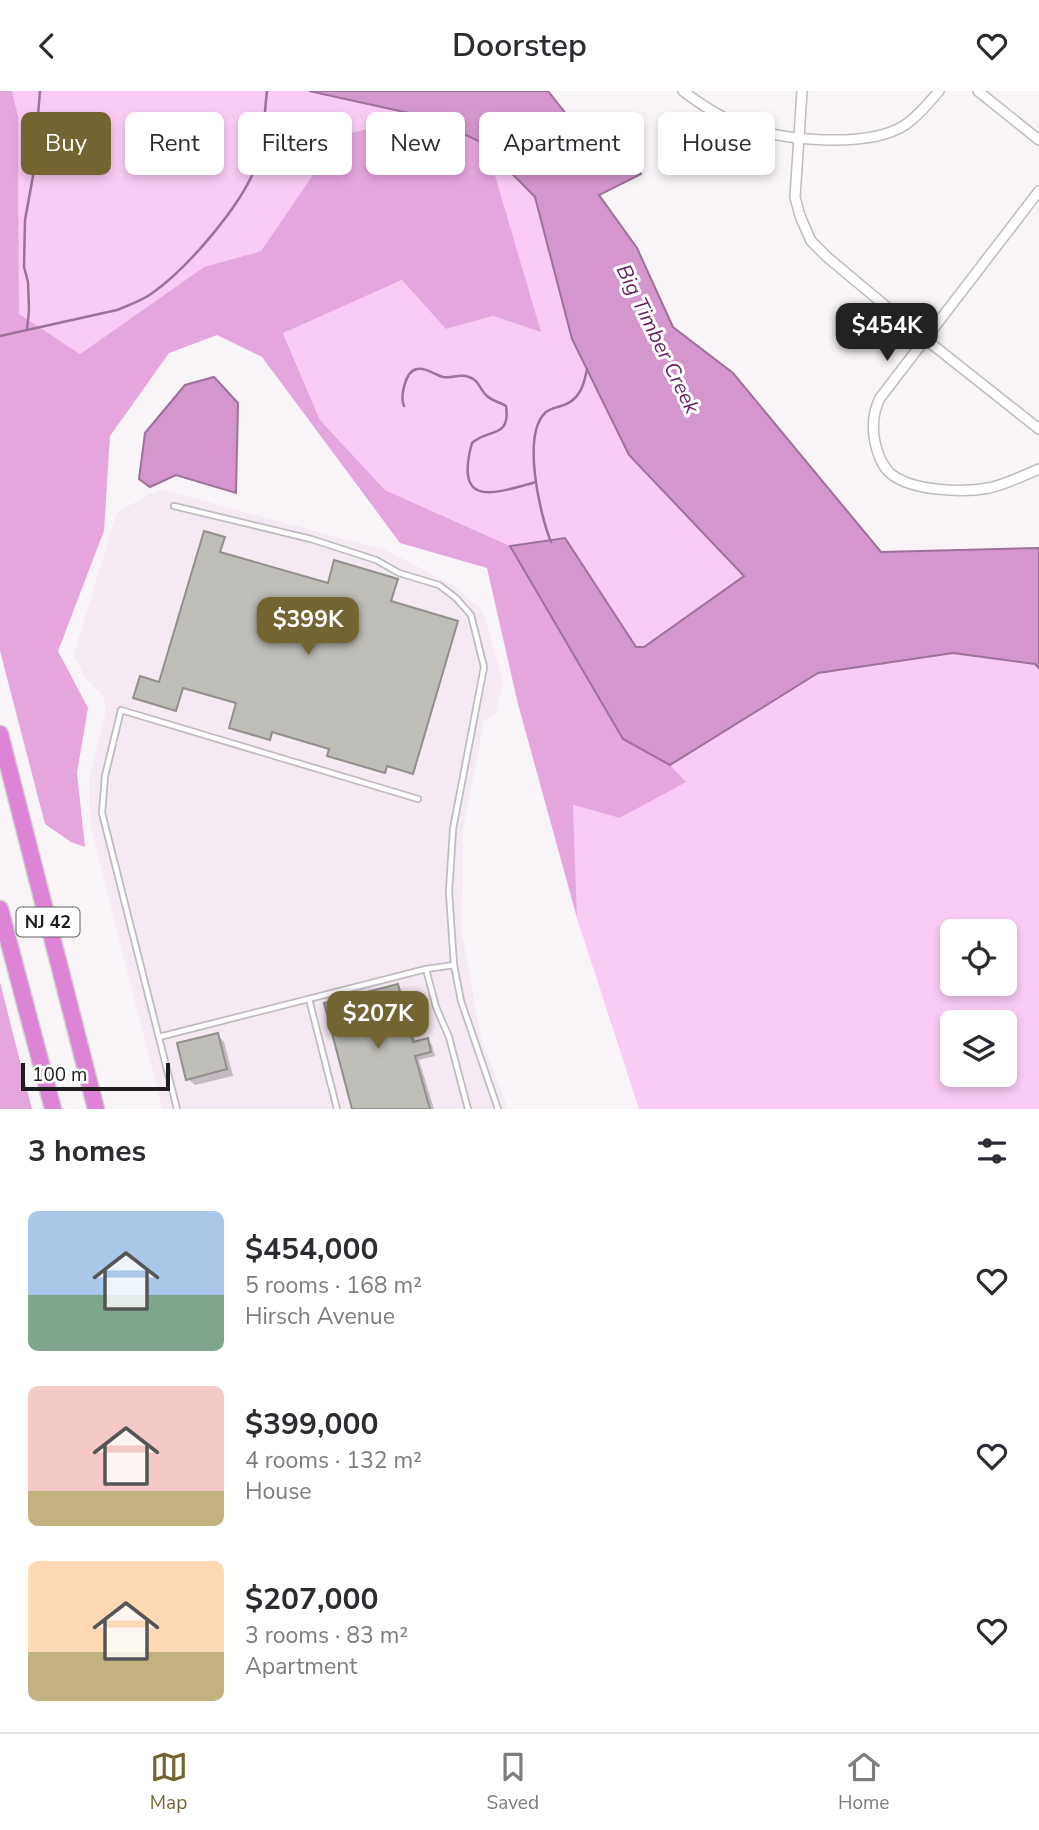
<!DOCTYPE html>
<meta charset="utf-8">
<style>
:root{--surface:#fff;--page:#f2f2f3;--text:#2b2b33;--muted:#7c7c81;--line:#e1e1e2;--accent:#736532}
body{margin:0;font-family:"Nunito Sans",sans-serif;background:var(--page);color:var(--text);height:100vh;display:flex;flex-direction:column;font-size:26px;white-space:nowrap}
*{box-sizing:border-box;margin:0}
p{font-size:23px;color:var(--muted)}
.icon{flex:none;width:38px;height:38px;fill:none;stroke:currentColor;stroke-width:2;stroke-linecap:round;stroke-linejoin:round}
.map{position:relative;height:1018px;overflow:hidden}
.sheet{display:flex;flex-direction:column;background:var(--surface);flex:1}
.sheet>*{flex:none}
.top-card{position:absolute;left:21px;top:21px;width:998px;height:63px;display:flex;gap:14px}
.buttons{position:absolute;left:940px;top:828px;display:grid;gap:14px}
.buttons a{display:grid;place-items:center;width:77px;height:77px;border-radius:10px;background:var(--surface);box-shadow:0 4px 10px #0003;font-size:35px}
.scale{position:absolute;left:21px;bottom:18px;width:149px;box-sizing:border-box;padding-left:7px;border:4px solid #1e1c1d;border-top:0;font-size:19px;line-height:24px;white-space:nowrap;color:#1e1c1d;-webkit-text-stroke:5px #fff;paint-order:stroke}
.price{position:absolute;translate:-50% -60px;padding:0 16px;border-radius:14px;background:var(--accent);color:#fff;font-size:23px;line-height:46px;filter:drop-shadow(0 2px 4px #0008)}
.price::after{content:'';position:absolute;left:50%;top:42px;width:21px;height:16px;margin-left:-10px;background:inherit;clip-path:polygon(0 0,100% 0,50% 100%)}
.price.current{background:#222;color:#fff}
ul{padding:0;list-style:none}
li{display:flex;align-items:center;gap:21px;height:175px;padding:0 28px}
li span{display:grid;place-items:center;flex:none;width:196px;height:140px;border-radius:10px;color:#555}
li>.icon{margin-inline-start:auto}
span .icon{width:84px;height:84px;fill:#fffc;stroke-width:1}
li b{font-size:30px}
h2{display:flex;justify-content:space-between;align-items:center;height:84px;padding:0 28px;font-size:30px}
.pill{padding:0 24px;border-radius:10px;background:var(--surface);box-shadow:0 4px 10px #0003;font-size:24px;line-height:63px}
.pill.current{background:var(--accent);color:#fff}
header{display:flex;justify-content:space-between;align-items:center;height:91px;padding:0 28px;background:var(--surface);font-size:32px;font-weight:600}
.tabs{display:flex;justify-content:space-around;align-items:center;height:98px;border-top:2px solid var(--line);background:var(--surface);font-size:19px;color:var(--muted)}
.tabs a{display:grid;justify-items:center;gap:4px}
.tabs .current{color:var(--accent)}
.map>svg:first-child{display:block}
.built{fill:#f5e9f3}
.green{fill:#facbf4;fill-rule:evenodd}
.forest{fill:#e5a6de}
.water{fill:#d496cd;stroke:#9d7198;stroke-width:2}
.shadow{fill:#0003}
.lines{fill:none;stroke-linecap:round;stroke-linejoin:round}
.stream{stroke:#9d7198;stroke-width:2.5}
.building{fill:#bfbeb8;stroke:#92908b;stroke-width:2}
.service-casing{stroke:#bfbbbf;stroke-width:8}
.minor-casing{stroke:#bfbbbf;stroke-width:12}
.motorway-casing{stroke:#d2d2d2;stroke-width:19}
.service{stroke:#fff;stroke-width:4.5}
.minor{stroke:#fff;stroke-width:9}
.motorway{stroke:#de84d6;stroke-width:16}
.labels{text-anchor:middle;dominant-baseline:central;stroke-width:6;stroke-linejoin:round;paint-order:stroke}
.shield{fill:#fff;stroke:#626061;stroke-width:2}
.shield-label{font-size:18px;font-weight:bold;fill:#1e1c1d}
.water-label{font-size:21px;font-style:italic;fill:#651e61;stroke:#fff}
</style>
<header><svg class="icon" aria-label="back" viewBox="0 0 24 24"><path d="M15 5l-7 7 7 7"/></svg>Doorstep<svg class="icon" aria-label="heart" viewBox="0 0 24 24"><path d="M12 20l-8-8c-3-5 5-10 8-4 3-6 11-1 8 4z"/></svg></header>
<div class="map">
<svg width="1039" height="1018" viewBox="0 0 1039 1018">
<rect width="100%" height="100%" fill="#f9f4f8"/>
<path class="built" d="M160 398 385 459 453 494 483 520 503 591 496 622 484 630 463 738 462 842 481 947 508 1018H162L90 732 89 688 106 619 104 606 85 587 74 563 117 421Z"/>
<g class="green">
<path d="M12 0H309L427 26 340 44 261 160 204 176 80 263 19 224 18 25Z"/>
<path d="M481 51 535 106 572 248 629 364 744 485 644 556H636L565 447 510 455 385 399 320 329 283 241 403 189 446 238 493 225 540 240 491 72Z"/>
<path d="M953 562 1035 573 1039 577V1018H639L577 827 572 714 621 727 685 690 670 674 818 582ZM952 840H1004V892H952ZM952 931H1004V984H952Z"/>
</g>
<g class="forest">
<path d="M0 0H12L18 25 19 223 80 263 204 176 261 160 340 44 427 26 481 51 491 71 541 241 493 225 446 238 402 189 283 242 320 329 385 399 510 455 623 648 670 674 686 691 620 727 573 714 577 827 518 613 487 477 400 452 262 266 217 244 169 262 110 345 104 440 58 560 88 617 77 682 85 756 71 751 45 733 0 560Z"/>
<path d="M0 891 32 1018H0Z"/>
</g>
<g class="water">
<path d="M309 0H548L567 24H610L641 83 599 104 637 157 673 236 733 282 881 461 1039 457V577L1035 573 953 562 818 582 670 674 623 648 510 455 565 447 636 556H644L744 485 629 364 572 248 535 106 481 51 427 26Z"/>
<path d="M214 286 238 312 236 402 176 384 150 396 139 388 145 342 185 294Z"/>
</g>
<g class="shadow">
<path d="M224 447 220 463 329 494 397 489 392 512 458 532 414 682 388 675 386 682 330 666 331 658 273 641 271 649 232 637 238 612 184 596 177 619 136 607 160 593Z"/>
<path d="M397 895 402 900 416 952 427 949 432 954 435 965 419 969 434 1018H354L327 913Z"/>
<path d="M217 944 224 951 233 985 195 994 188 988Z"/>
</g>
<g class="lines">
<g class="stream">
<path d="M27 239 29 219 28 191 24 176 25 129 33 85 40 0"/>
<path d="M0 245 117 219C129 214 141 210 151 203 187 178 241 115 256 75 264 51 264 25 267 0"/>
<path d="M404 315C400 306 405 280 417 278 426 276 435 284 443 286 452 288 460 282 469 286 479 289 480 299 487 305 492 310 500 311 506 315 511 348 488 337 472 352 454 417 493 403 536 391"/>
<path d="M551 451C540 424 521 343 546 321 551 317 555 317 561 315 579 310 584 295 587 278"/>
</g>
</g>
<g class="building">
<path d="M204 440 225 446 220 461 328 492 334 469 398 488 391 510 458 530 413 683 387 675 385 682 327 665 329 658 272 641 270 649 229 637 236 612 183 597 176 620 133 607 140 585 159 591Z"/>
<path d="M398 893 413 951 428 947 431 961 415 965 430 1018H352L324 912Z"/>
<path d="M218 942 227 978 186 989 177 952Z"/>
</g>
<g class="lines">
<defs>
<g id="service">
<path d="M174 415 311 448 376 469 399 482 439 494 456 507 471 524 484 576 453 738 449 801 454 874 461 910 498 1018"/>
<path d="M426 878 436 916 449 946 468 1018"/>
<path d="M309 908 337 1018"/>
<path d="M159 946 426 878 454 874"/>
<path d="M177 1018 102 722 105 685 121 619 418 708"/>
</g>
<g id="minor">
<path d="M683 0C700 13 718 25 738 33 777 50 868 58 905 34 918 25 929 12 939 0"/>
<path d="M802 0 795 106 800 125 811 150 827 166 924 247 1039 338"/>
<path d="M978 0 1039 49"/>
<path d="M1039 100 880 307C872 323 872 342 877 359 880 368 883 376 890 382 910 400 963 402 989 397 1006 393 1023 385 1039 378"/>
</g>
<g id="motorway">
<path d="M0 643 96 1018"/>
<path d="M0 818 53 1018"/>
</g>
</defs>
<use href="#service" class="service-casing"/>
<use href="#minor" class="minor-casing"/>
<use href="#motorway" class="motorway-casing"/>
<use href="#service" class="service"/>
<use href="#minor" class="minor"/>
<use href="#motorway" class="motorway"/>
</g>
<g class="labels">
<rect class="shield" x="16.5" y="816.5" width="63" height="29" rx="5"/>
<g class="shield-label">
<text x="48" y="831">NJ 42</text>
</g>
<g class="water-label">
<text transform="translate(658 248) rotate(64)">Big Timber Creek</text>
</g>
</g>
</svg>
<div class="buttons">
<a><svg class="icon" aria-label="locate" viewBox="0 0 24 24"><circle cx="12" cy="12" r="6"/><path d="M12 2v4M12 18v4M2 12h4M18 12h4"/></svg></a>
<a><svg class="icon" aria-label="layers" viewBox="0 0 24 24"><path d="M12 4l9 5-9 5-9-5zM3 14l9 5 9-5"/></svg></a>
</div>
<div class="scale">100 m</div>
<b class="price current" style="left:887px;top:272px">$454K</b>
<b class="price" style="left:308px;top:566px">$399K</b>
<b class="price" style="left:378px;top:960px">$207K</b>
<div class="top-card">
<a class="pill current">Buy</a>
<a class="pill">Rent</a>
<a class="pill">Filters</a>
<a class="pill">New</a>
<a class="pill">Apartment</a>
<a class="pill">House</a>
</div>
</div>
<section class="sheet">
<h2>3 homes<svg class="icon" aria-label="filters" viewBox="0 0 24 24"><path d="M4 7h16M4 17h16"/><circle cx="9" cy="7" r="2"/><circle cx="15" cy="17" r="2"/></svg></h2>
<ul>
<li><span style="background:linear-gradient(#a9c7e8 60%,#7fa58c 0)"><svg class="icon" aria-label="home" viewBox="0 0 24 24"><path d="M3 11l9-7 9 7M6 9v11h12V9"/></svg></span><div><b>$454,000</b><p>5 rooms · 168 m²</p><p>Hirsch Avenue</p></div><svg class="icon" aria-label="heart" viewBox="0 0 24 24"><path d="M12 20l-8-8c-3-5 5-10 8-4 3-6 11-1 8 4z"/></svg></li>
<li><span style="background:linear-gradient(#f6c9c9 75%,#c2b280 0)"><svg class="icon" aria-label="home" viewBox="0 0 24 24"><path d="M3 11l9-7 9 7M6 9v11h12V9"/></svg></span><div><b>$399,000</b><p>4 rooms · 132 m²</p><p>House</p></div><svg class="icon" aria-label="heart" viewBox="0 0 24 24"><path d="M12 20l-8-8c-3-5 5-10 8-4 3-6 11-1 8 4z"/></svg></li>
<li><span style="background:linear-gradient(#ffd9b3 65%,#c2b280 0)"><svg class="icon" aria-label="home" viewBox="0 0 24 24"><path d="M3 11l9-7 9 7M6 9v11h12V9"/></svg></span><div><b>$207,000</b><p>3 rooms · 83 m²</p><p>Apartment</p></div><svg class="icon" aria-label="heart" viewBox="0 0 24 24"><path d="M12 20l-8-8c-3-5 5-10 8-4 3-6 11-1 8 4z"/></svg></li>
</ul>
</section>
<nav class="tabs">
<a class="current"><svg class="icon" aria-label="map" viewBox="0 0 24 24"><path d="M3 6l6-2 6 2 6-2v14l-6 2-6-2-6 2zM9 4v14M15 6v14"/></svg>Map</a>
<a><svg class="icon" aria-label="saved" viewBox="0 0 24 24"><path d="M7 4h10v16l-5-4-5 4z"/></svg>Saved</a>
<a><svg class="icon" aria-label="home" viewBox="0 0 24 24"><path d="M3 11l9-7 9 7M6 9v11h12V9"/></svg>Home</a>
</nav>
